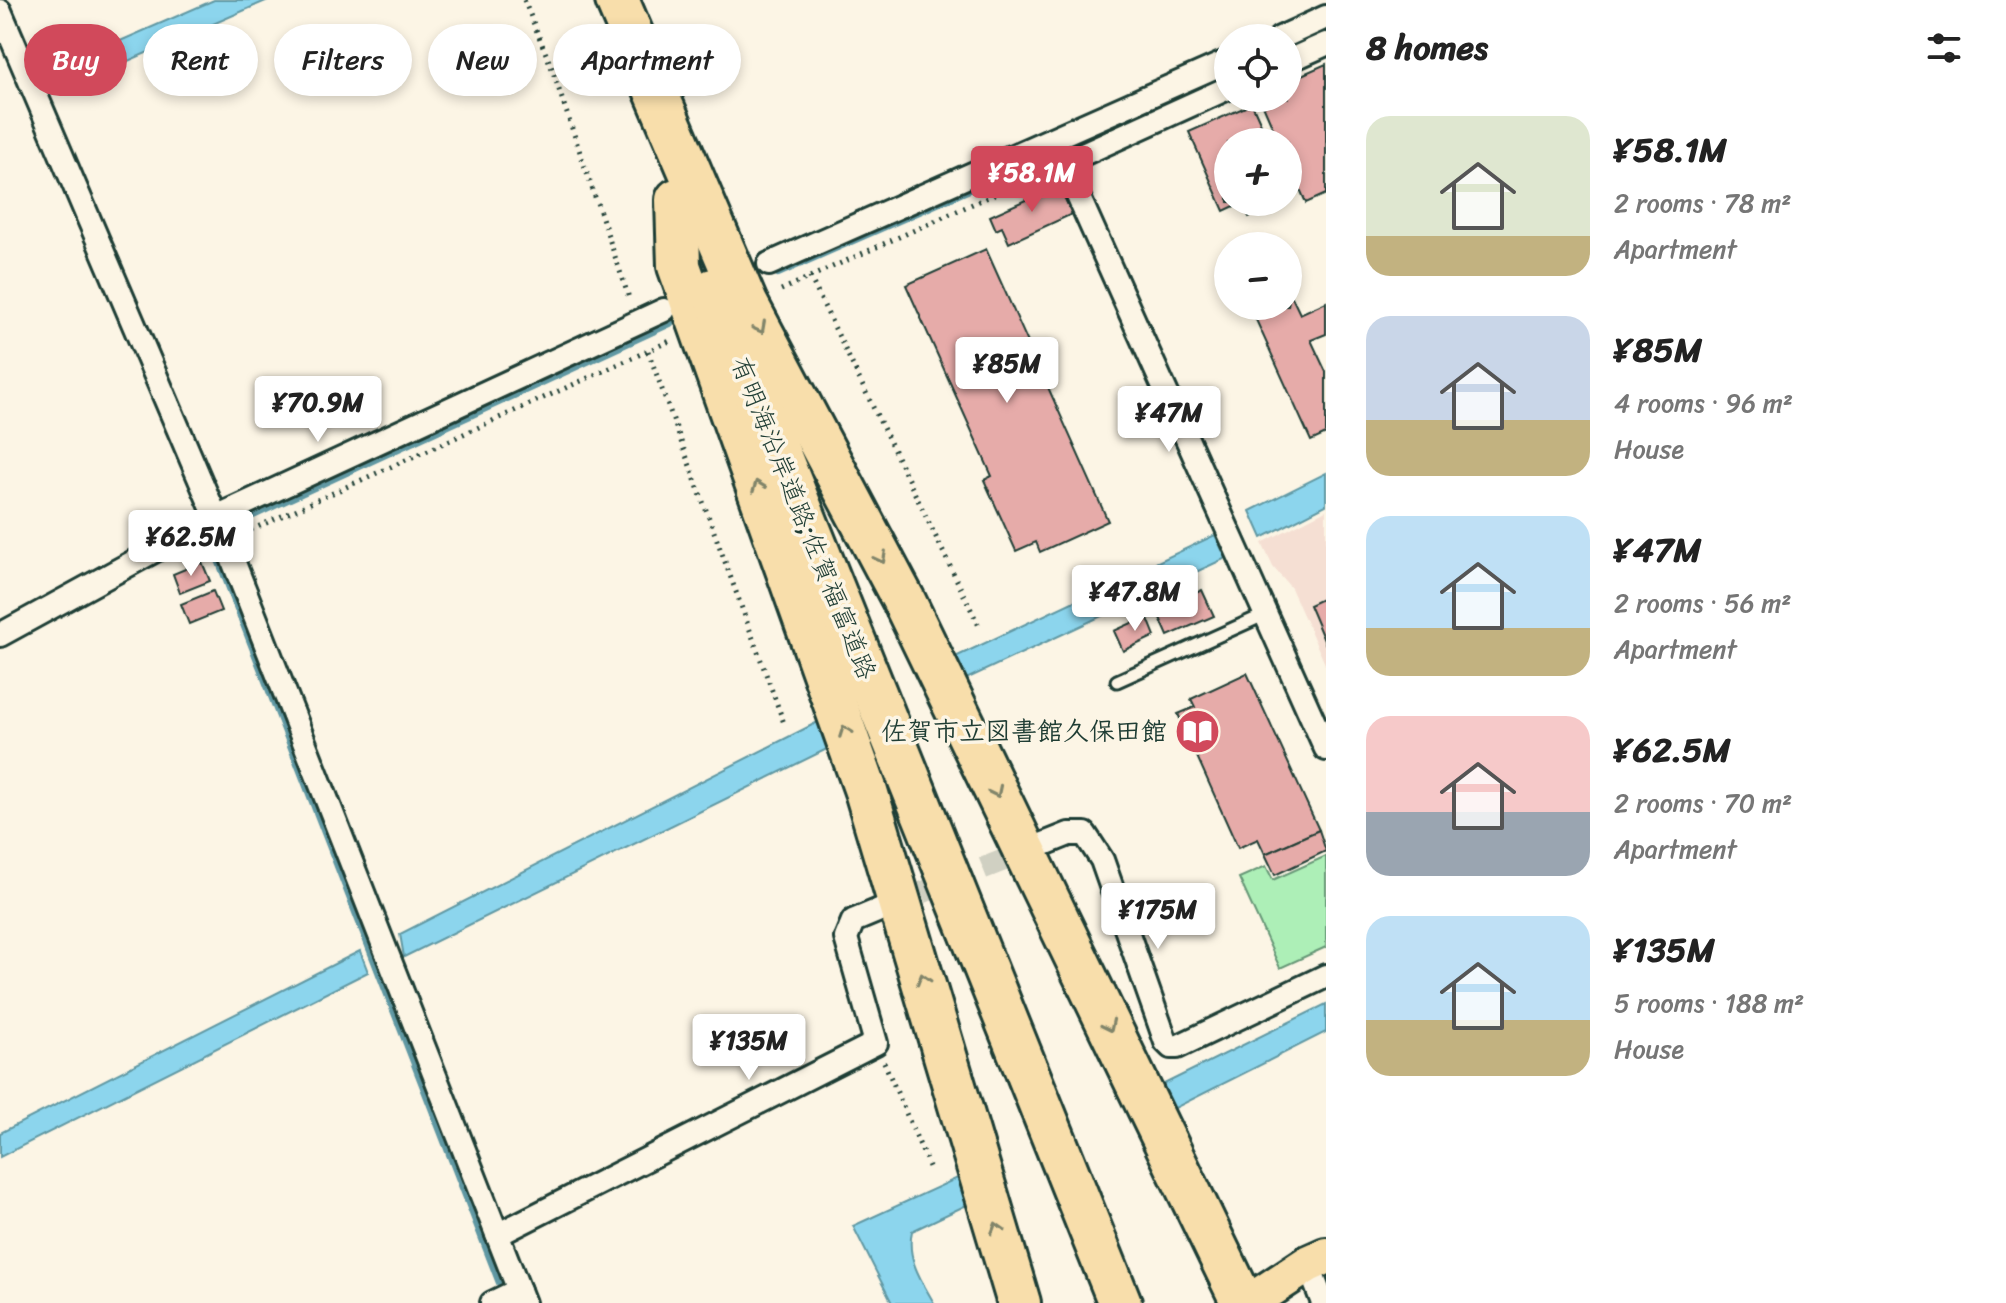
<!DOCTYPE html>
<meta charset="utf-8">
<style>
:root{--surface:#fff;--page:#f2f2f2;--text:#222;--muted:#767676;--accent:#d1495b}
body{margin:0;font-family:Sriracha,"Klee One",sans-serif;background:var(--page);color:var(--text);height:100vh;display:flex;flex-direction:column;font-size:30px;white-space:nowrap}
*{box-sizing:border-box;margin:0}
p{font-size:26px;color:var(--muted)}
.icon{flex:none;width:44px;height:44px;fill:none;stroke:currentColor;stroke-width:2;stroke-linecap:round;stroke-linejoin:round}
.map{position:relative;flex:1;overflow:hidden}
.panel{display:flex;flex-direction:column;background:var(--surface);width:680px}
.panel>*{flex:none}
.top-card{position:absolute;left:24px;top:24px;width:760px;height:72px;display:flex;gap:16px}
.controls{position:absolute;left:1214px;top:24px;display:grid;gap:16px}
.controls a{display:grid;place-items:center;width:88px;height:88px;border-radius:50%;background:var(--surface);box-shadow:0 4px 12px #0003;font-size:40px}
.price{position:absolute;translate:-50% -68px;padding:0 18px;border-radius:8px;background:#fff;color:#222;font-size:26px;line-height:52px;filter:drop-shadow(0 2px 4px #0008)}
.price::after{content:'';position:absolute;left:50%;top:48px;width:24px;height:18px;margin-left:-12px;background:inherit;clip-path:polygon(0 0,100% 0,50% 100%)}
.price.current{background:var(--accent);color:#fff}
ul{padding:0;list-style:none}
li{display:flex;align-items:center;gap:24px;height:200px;padding:0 40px}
li span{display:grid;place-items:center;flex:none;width:224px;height:160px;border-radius:24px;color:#555}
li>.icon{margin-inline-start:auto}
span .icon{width:96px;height:96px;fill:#fffc;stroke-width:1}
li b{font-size:34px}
h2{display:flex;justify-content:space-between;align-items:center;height:96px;padding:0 40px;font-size:34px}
.pill{padding:0 28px;border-radius:36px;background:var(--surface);box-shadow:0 4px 12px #0003;font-size:28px;line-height:72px}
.pill.current{background:var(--accent);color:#fff}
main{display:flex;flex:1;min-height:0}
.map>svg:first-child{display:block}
.built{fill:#f5dfd3}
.green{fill:#adefb7;stroke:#669676;stroke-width:2}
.water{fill:#8cd5ed;stroke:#6098a3;stroke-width:2}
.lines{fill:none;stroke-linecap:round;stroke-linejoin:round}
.stream{stroke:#6098a3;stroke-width:8}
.building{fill:#e6aba9;stroke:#1f3d34;stroke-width:2}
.street-tunnel{stroke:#d0d0c2;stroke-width:22;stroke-dasharray:22 11;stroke-linecap:butt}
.lane-casing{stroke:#1f3d34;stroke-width:17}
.street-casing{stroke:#1f3d34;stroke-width:28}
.primary-casing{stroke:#1f3d34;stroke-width:42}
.highway-casing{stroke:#1f3d34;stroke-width:48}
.path{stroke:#1f3d34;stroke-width:5;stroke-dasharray:2 6;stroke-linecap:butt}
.lane{stroke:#fcf5e5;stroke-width:11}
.street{stroke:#fcf5e5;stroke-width:22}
.primary{stroke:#f8deab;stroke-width:36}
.highway{stroke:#f8deab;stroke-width:42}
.oneway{stroke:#81856a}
.labels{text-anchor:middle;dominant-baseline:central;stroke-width:7;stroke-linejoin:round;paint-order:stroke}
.street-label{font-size:26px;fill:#1f3d34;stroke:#fcf5e5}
.poi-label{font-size:26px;font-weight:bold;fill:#1f3d34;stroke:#fcf5e5;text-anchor:end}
</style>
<main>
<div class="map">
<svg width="1326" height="1303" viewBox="0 0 1326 1303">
<rect width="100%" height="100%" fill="#fcf5e5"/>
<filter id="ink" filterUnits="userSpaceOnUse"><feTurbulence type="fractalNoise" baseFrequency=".0125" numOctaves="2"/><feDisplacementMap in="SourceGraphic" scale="16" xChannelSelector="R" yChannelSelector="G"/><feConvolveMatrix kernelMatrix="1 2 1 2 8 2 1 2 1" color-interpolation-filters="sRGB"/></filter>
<g filter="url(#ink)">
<path class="built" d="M1326 510V666L1291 588 1273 567 1262 543Z"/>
<path class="green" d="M1326 856V947L1280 968 1239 878 1266 866 1273 880Z"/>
<g class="water">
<path d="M214 0H268L50 95 42 75Z"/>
<path d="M1326 473V505L1262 538 1250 511Z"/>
<path d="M1215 535 1226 558 962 681 951 659Z"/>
<path d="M818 722 829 748 404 957 400 934Z"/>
<path d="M360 951 368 972 0 1157V1133Z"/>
<path d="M1326 1004V1032L1169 1111 1158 1087Z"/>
<path d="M964 1175 973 1202 912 1231C906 1258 921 1280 934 1303H892L853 1226Z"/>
</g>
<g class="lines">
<g class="stream">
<path d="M1073 144 1228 76"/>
<path d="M778 273 1045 156"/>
<path d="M251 516 670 323"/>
<path d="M210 537 500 1283"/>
</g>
</g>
<g class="building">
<path d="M1326 64V194L1306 203 1288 161V142H1279L1260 98H1288V81Z"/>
<path d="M1252 104 1269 142H1228V202H1243L1224 211 1189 132Z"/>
<path d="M1059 185 1072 214 1009 243 1002 227 996 230 990 216Z"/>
<path d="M1243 202H1271L1273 206 1249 217Z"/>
<path d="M986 249 1108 521 1040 552 1036 542 1016 551 984 480 992 476 906 285Z"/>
<path d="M1290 293 1300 314 1326 302V334L1311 340 1326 372V434L1311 441 1252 311 1262 306H1288Z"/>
<path d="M202 562 210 581 180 593 173 574Z"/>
<path d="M1202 590 1214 616 1168 636 1157 611Z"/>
<path d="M213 591 221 611 189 624 181 604Z"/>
<path d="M1326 597V645L1309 605Z"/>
<path d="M1147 616 1155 636 1123 651 1114 631Z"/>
<path d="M1247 673 1319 830 1265 854 1258 839 1238 848 1178 714 1195 707 1191 699Z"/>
<path d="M1319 830 1326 851 1275 875 1265 854Z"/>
</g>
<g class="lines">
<path class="street-tunnel" d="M891 905 1034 848"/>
<defs>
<path id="lane" d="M1117 681 1266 614"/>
<g id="street">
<path d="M0 11 216 517 524 1303"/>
<path d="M1280 38 1326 17"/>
<path d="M1288 61 1326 44"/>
<path d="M1053 140 1326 749"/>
<path d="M1063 163 1228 88"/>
<path d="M769 264 1228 61"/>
<path d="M0 635 216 517 664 310"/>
<path d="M1039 846 1069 834H1085L1102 860 1166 1042 1171 1047H1177L1326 976"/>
<path d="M497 1235 876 1043 846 938 853 921 889 906"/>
<path d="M1308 1264 1323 1303"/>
<path d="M492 1303 519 1290"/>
</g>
<path id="primary" d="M1249 1303 1308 1264 1326 1256"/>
<g id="highway">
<path d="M617 0 746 303 903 599 1243 1303"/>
<path d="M677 200 679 266 866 791 1019 1303"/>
<path d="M713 290 1120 1303"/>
</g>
</defs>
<use href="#lane" class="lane-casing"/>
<use href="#street" class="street-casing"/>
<use href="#primary" class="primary-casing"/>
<use href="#highway" class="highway-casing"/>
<g class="path">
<path d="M524 0 551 66 630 301"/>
<path d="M810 277 980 628"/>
<path d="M781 290 1046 171"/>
<path d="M648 351 785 726"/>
<path d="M244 533 672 340"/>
<path d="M884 1062 930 1169"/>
</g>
<use href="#lane" class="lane"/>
<use href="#street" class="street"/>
<use href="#primary" class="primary"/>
<use href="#highway" class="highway"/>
</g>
<defs><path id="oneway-chevron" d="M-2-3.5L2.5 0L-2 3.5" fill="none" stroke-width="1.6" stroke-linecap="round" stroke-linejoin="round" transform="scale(2)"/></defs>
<g class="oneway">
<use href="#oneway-chevron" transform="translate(760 328) rotate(62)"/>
<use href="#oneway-chevron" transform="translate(758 486) rotate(-110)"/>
<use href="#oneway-chevron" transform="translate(881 558) rotate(62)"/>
<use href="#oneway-chevron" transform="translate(845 731) rotate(-110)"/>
<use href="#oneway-chevron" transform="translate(996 792) rotate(64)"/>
<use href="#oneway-chevron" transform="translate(923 979) rotate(-107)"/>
<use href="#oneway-chevron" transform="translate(1109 1026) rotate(64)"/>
<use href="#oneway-chevron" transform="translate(997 1228) rotate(-107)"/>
</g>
</g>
<defs>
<symbol id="library-disc" viewBox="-11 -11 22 22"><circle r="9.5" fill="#d1495b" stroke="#fcf5e5"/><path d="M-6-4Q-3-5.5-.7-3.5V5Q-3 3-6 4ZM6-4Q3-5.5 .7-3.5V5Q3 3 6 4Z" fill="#fff"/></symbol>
</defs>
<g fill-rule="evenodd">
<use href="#library-disc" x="1172" y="706" width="51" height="51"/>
</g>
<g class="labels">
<g class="street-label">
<text transform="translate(804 518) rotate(68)">有明海沿岸道路;佐賀福富道路</text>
</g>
<g class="poi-label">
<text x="1167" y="731">佐賀市立図書館久保田館</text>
</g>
</g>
</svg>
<div class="controls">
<a><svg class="icon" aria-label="locate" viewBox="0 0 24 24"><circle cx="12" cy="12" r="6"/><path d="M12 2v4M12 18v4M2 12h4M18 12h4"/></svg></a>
<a>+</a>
<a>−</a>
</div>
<b class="price current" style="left:1032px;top:214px">¥58.1M</b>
<b class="price" style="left:1007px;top:405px">¥85M</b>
<b class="price" style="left:318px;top:444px">¥70.9M</b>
<b class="price" style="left:1169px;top:454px">¥47M</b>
<b class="price" style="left:191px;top:578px">¥62.5M</b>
<b class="price" style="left:1135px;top:633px">¥47.8M</b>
<b class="price" style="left:1158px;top:951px">¥175M</b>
<b class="price" style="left:749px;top:1082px">¥135M</b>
<div class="top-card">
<a class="pill current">Buy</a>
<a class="pill">Rent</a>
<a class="pill">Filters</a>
<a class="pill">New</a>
<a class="pill">Apartment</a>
</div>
</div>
<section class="panel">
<h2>8 homes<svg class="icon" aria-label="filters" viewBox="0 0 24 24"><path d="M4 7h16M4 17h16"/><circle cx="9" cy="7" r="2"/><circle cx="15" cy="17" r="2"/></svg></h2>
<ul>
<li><span style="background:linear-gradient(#dfe7d0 75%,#c2b280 0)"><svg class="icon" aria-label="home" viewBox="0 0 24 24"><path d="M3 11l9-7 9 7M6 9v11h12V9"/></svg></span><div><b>¥58.1M</b><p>2 rooms · 78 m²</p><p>Apartment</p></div></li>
<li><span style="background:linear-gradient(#c9d6e8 65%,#c2b280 0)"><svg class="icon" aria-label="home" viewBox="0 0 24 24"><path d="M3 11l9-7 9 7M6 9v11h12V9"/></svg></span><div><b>¥85M</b><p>4 rooms · 96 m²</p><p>House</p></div></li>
<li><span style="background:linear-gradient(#bfe0f5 70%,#c2b280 0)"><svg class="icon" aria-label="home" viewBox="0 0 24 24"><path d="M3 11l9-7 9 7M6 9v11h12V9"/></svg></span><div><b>¥47M</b><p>2 rooms · 56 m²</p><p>Apartment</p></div></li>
<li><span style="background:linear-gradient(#f6c9c9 60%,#9aa5b1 0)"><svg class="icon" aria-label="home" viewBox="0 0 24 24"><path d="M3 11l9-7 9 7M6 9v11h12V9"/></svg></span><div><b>¥62.5M</b><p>2 rooms · 70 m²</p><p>Apartment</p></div></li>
<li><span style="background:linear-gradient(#bfe0f5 65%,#c2b280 0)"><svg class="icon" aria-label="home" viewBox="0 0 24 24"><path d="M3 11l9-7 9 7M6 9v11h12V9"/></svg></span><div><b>¥135M</b><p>5 rooms · 188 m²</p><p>House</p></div></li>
</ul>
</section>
</main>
